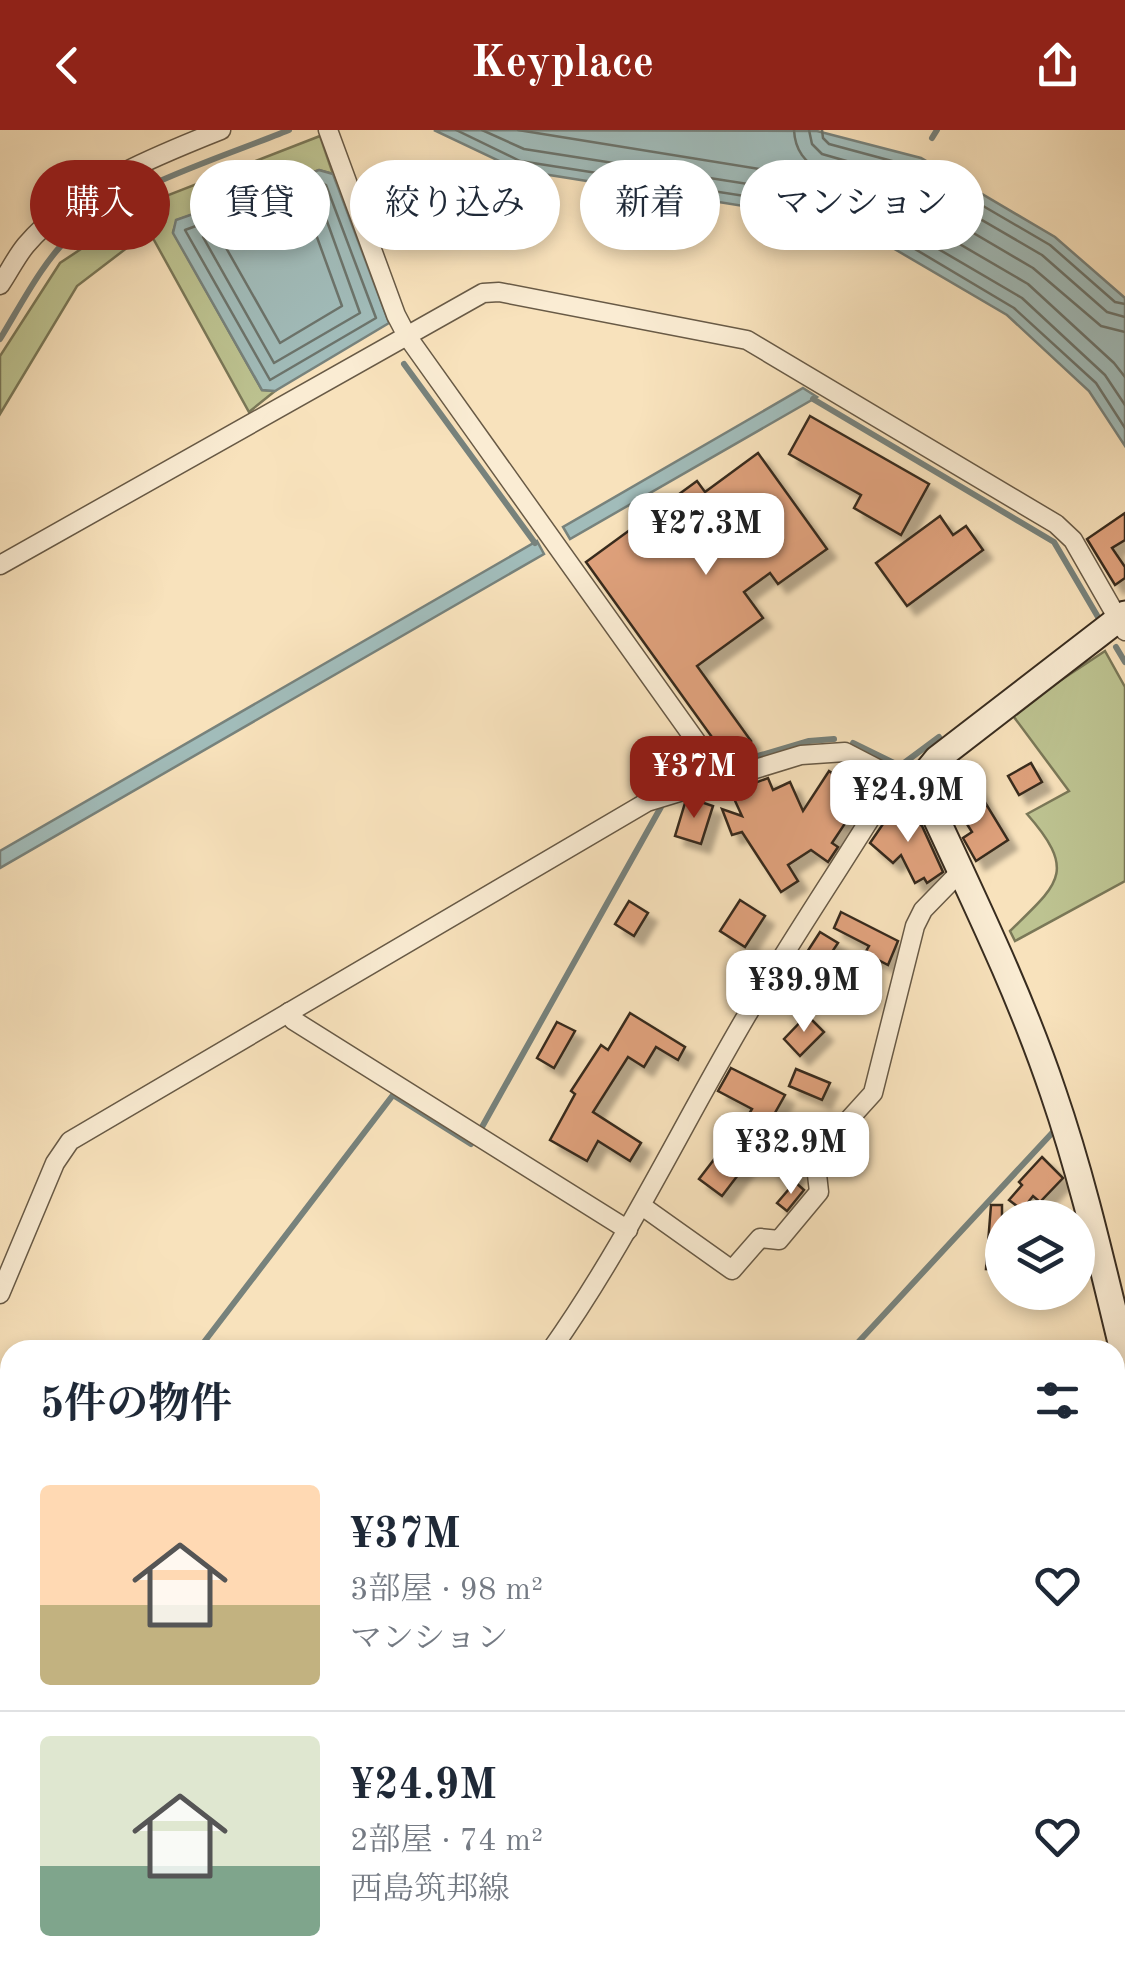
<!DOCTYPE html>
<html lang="ja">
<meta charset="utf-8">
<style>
:root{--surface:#fff;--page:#f6f6f7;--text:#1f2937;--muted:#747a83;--line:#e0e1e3;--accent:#8f2418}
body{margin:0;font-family:"Old Standard TT","Noto Serif JP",serif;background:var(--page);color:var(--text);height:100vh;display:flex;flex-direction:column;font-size:38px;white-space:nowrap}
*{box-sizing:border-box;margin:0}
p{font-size:32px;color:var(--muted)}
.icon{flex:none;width:55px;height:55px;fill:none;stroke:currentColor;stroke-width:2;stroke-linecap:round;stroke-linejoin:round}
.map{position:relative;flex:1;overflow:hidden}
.drawer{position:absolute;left:0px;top:1210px;width:1125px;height:642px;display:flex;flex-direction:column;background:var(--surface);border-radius:30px 30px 0 0;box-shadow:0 5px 15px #0003}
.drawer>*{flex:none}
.hud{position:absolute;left:30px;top:30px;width:1065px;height:90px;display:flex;gap:20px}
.fabs{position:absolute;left:985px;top:1070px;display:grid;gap:20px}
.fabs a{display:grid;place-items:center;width:110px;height:110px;border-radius:50%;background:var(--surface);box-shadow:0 5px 15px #0003;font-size:50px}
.price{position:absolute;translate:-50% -85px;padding:0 22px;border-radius:20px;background:#fff;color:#222;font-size:32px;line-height:65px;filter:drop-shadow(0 2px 5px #0008)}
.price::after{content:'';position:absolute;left:50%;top:60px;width:30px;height:22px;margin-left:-15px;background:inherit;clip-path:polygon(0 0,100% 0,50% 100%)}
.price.active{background:var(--accent);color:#fff}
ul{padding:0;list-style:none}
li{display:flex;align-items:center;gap:30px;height:250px;padding:0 40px}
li+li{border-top:2px solid var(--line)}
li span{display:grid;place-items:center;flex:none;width:280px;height:200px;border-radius:10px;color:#555}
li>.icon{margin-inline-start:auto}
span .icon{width:120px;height:120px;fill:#fffc;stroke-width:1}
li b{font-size:42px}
h2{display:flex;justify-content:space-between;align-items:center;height:120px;padding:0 40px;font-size:42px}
.chip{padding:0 35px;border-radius:45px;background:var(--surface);box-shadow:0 5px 15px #0003;font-size:35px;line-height:90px}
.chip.active{background:var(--accent);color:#fff}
header{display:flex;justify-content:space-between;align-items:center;height:130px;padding:0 40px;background:var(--accent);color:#fff;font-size:45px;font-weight:700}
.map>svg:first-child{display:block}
.green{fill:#bdc391;stroke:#7a7858;stroke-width:2.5}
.water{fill:#a1bcba;stroke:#77827c;stroke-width:2.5}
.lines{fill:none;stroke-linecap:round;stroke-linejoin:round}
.shore{stroke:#6c746c;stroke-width:2.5}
.stream{stroke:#77827c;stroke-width:6}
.building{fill:#dfa17b;stroke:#382c1f;stroke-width:2.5;filter:url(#shadow)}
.minor-casing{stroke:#685a46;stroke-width:21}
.secondary-casing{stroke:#382c1f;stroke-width:29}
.minor{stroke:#faecd3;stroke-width:18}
.secondary{stroke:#faecd3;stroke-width:25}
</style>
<header><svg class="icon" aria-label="back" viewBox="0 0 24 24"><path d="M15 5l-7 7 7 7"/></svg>Keyplace<svg class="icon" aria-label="share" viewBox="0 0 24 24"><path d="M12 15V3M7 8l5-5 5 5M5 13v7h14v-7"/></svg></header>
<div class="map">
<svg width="1125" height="1852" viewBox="0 0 1125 1852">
<defs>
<filter id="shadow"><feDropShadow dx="9" dy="9" stdDeviation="2.5" flood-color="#0004"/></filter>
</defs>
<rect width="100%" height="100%" fill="#f8e2bc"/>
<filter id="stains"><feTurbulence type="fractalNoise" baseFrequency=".002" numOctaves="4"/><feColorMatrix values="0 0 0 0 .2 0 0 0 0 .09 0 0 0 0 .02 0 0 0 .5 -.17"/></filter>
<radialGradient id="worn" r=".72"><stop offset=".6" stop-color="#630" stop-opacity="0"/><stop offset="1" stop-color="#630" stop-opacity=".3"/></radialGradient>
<g class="green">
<path d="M320 6 333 44 319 40 177 90 173 102 262 260 275 261 249 282 149 101 77 156 0 284V226L60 133 153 71Z"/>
<path d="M1105 521 1125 557V751L1015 811 1010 801C1058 754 1078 742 1027 684L1069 661 1011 583Z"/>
<path d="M251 1843H359L353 1852H268Z"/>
</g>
<g class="water">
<path d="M434 0 817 1 921 28 1055 107 1125 168V316L1089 261 1007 185 874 107 813 87 518 40Z"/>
<path d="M319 40 333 44 389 193 275 261 262 260 173 103 176 90Z"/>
<path d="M803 258 817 267 570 409 563 397Z"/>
<path d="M537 411 544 424 0 738V721Z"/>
</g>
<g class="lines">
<g class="shore">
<path d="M456 0 520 31 815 77 878 97 1014 178 1096 253 1125 298"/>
<path d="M482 0 524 19 818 65 882 86 1022 168 1105 245 1125 275"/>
<path d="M518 0 821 49 822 42C805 32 795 21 794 0"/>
<path d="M809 0 812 14 822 24 913 50 1042 125 1107 182 1125 187"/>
<path d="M822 0 823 8 829 14 918 38 1050 115 1115 172 1125 174"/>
<path d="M318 51 326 55 376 188 270 250 185 100Z"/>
<path d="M312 66 319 69 360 183 274 233 203 107Z"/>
<path d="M303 85 310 88 342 176 280 213 225 116Z"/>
<path d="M1125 202 1101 196 1033 138 907 64 838 45 833 48 835 55 891 74 1028 154 1114 233 1125 247"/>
</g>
<g class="stream">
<path d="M932 8 937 0"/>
<path d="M0 209C22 173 43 131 74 102 121 58 228 25 289 0"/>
<path d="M404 234 535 413"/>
<path d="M813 269 1054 412 1098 487"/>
<path d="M1116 517 1125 532"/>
<path d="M853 613 900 636 939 607"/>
<path d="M734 633 809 611 834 609"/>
<path d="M482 997 661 677"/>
<path d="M198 1220 393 965 471 1014"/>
<path d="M851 1220 1053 1002"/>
<path d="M455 1852 463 1842"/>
</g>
</g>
<g class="building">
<path d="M810 286 929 354 901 405 854 378 861 365 789 324Z"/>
<path d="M758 323 827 419 778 454 770 443 744 462 763 488 697 536 751 611 727 628 586 432 697 351 705 362Z"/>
<path d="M1125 383V410L1112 418 1125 437V448L1115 455 1087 409Z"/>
<path d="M940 386 953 405 966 396 983 420 907 476 876 433Z"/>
<path d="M1031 633 1042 652 1019 665 1008 646Z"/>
<path d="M829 641 859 662 841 689 846 692 832 713 838 717 828 732 811 720 788 735 798 751 781 762 742 702 732 705 722 679 742 686 731 662 768 648 773 660 790 652 803 681Z"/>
<path d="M969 646 1008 710 976 731 963 708 972 702 946 661Z"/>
<path d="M695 670 713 676 701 714 675 706 685 673Z"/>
<path d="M898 672 922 696 943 742 927 753 924 748 915 753 901 725 893 733 870 713Z"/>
<path d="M740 770 765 786 745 817 720 801Z"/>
<path d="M629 771 648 783 634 806 615 794Z"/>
<path d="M841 782 898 811 888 835 865 823 869 816 834 798Z"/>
<path d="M820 802 838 813 824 834 829 837 818 853 796 839Z"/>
<path d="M630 883 685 917 678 930 656 917 644 937 628 927 593 982 641 1013 630 1031 598 1011 587 1031 550 1010 575 964 571 961 601 915 608 920Z"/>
<path d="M807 885 824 902 800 926 784 909Z"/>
<path d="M557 892 575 901 554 938 537 928Z"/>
<path d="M731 938 785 965 771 990 775 992 767 1008 801 1037 790 1051 754 1024 722 1066 699 1049 729 1010 732 1013 752 979 718 961Z"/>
<path d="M796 939 830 953 822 970 789 956Z"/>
<path d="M1042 1027 1063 1048 1040 1072 1033 1066 1022 1080 1009 1070 1022 1055 1019 1052Z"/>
<path d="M795 1052 804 1060 787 1081 777 1073Z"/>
<path d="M991 1075H1002V1140L986 1139Z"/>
</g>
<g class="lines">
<defs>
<g id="minor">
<path d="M328 0 396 185 407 206 723 649"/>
<path d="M0 155C9 142 16 127 26 115 75 58 153 27 221 0"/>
<path d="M0 435 483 163 499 162 747 210 1056 394 1073 410 1125 501"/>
<path d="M289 882 293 890 628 1100"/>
<path d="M642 1076 732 1140 760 1108 779 1110 819 1062 815 1027 873 963 915 796 923 780 960 742"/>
<path d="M0 1164 55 1033 70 1011 647 672 801 625 845 622 901 651H919"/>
<path d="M551 1220C626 1114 681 997 747 885 789 814 836 744 880 673L901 651"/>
<path d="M1115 1358 1125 1353"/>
<path d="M0 1455 10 1459"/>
<path d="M0 1806 10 1810"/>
<path d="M1069 1842 1084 1852"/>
<path d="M75 1852 80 1842"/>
<path d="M790 1852 796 1842"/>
</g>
<path id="secondary" d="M1125 484 937 629 919 651C966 754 1017 855 1053 962 1083 1049 1103 1139 1125 1229"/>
</defs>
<use href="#minor" class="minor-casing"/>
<use href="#secondary" class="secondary-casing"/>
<use href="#minor" class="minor"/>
<use href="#secondary" class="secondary"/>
</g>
<rect width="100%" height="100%" filter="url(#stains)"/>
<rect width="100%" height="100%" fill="url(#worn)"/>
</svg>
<div class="fabs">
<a><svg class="icon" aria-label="layers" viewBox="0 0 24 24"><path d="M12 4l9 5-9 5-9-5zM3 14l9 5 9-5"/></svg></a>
</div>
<b class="price" style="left:706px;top:448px">¥27.3M</b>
<b class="price active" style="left:694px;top:691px">¥37M</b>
<b class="price" style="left:908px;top:715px">¥24.9M</b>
<b class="price" style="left:804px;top:905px">¥39.9M</b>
<b class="price" style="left:791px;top:1067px">¥32.9M</b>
<div class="hud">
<a class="chip active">購入</a>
<a class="chip">賃貸</a>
<a class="chip">絞り込み</a>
<a class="chip">新着</a>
<a class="chip">マンション</a>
</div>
<section class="drawer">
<h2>5件の物件<svg class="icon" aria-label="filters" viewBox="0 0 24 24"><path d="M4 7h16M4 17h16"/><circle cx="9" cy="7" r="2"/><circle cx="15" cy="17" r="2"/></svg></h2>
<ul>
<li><span style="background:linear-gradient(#ffd9b3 60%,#c2b280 0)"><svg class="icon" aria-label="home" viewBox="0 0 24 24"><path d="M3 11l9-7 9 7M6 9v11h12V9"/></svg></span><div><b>¥37M</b><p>3部屋 · 98 m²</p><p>マンション</p></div><svg class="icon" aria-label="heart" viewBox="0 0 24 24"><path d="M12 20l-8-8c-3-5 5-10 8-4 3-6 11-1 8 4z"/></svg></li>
<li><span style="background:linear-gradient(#dfe7d0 65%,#7fa58c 0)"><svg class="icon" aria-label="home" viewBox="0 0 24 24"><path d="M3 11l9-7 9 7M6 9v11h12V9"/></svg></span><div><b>¥24.9M</b><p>2部屋 · 74 m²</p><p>西島筑邦線</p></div><svg class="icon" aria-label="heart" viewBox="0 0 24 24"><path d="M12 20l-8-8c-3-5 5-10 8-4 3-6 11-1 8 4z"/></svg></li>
</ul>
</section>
</div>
